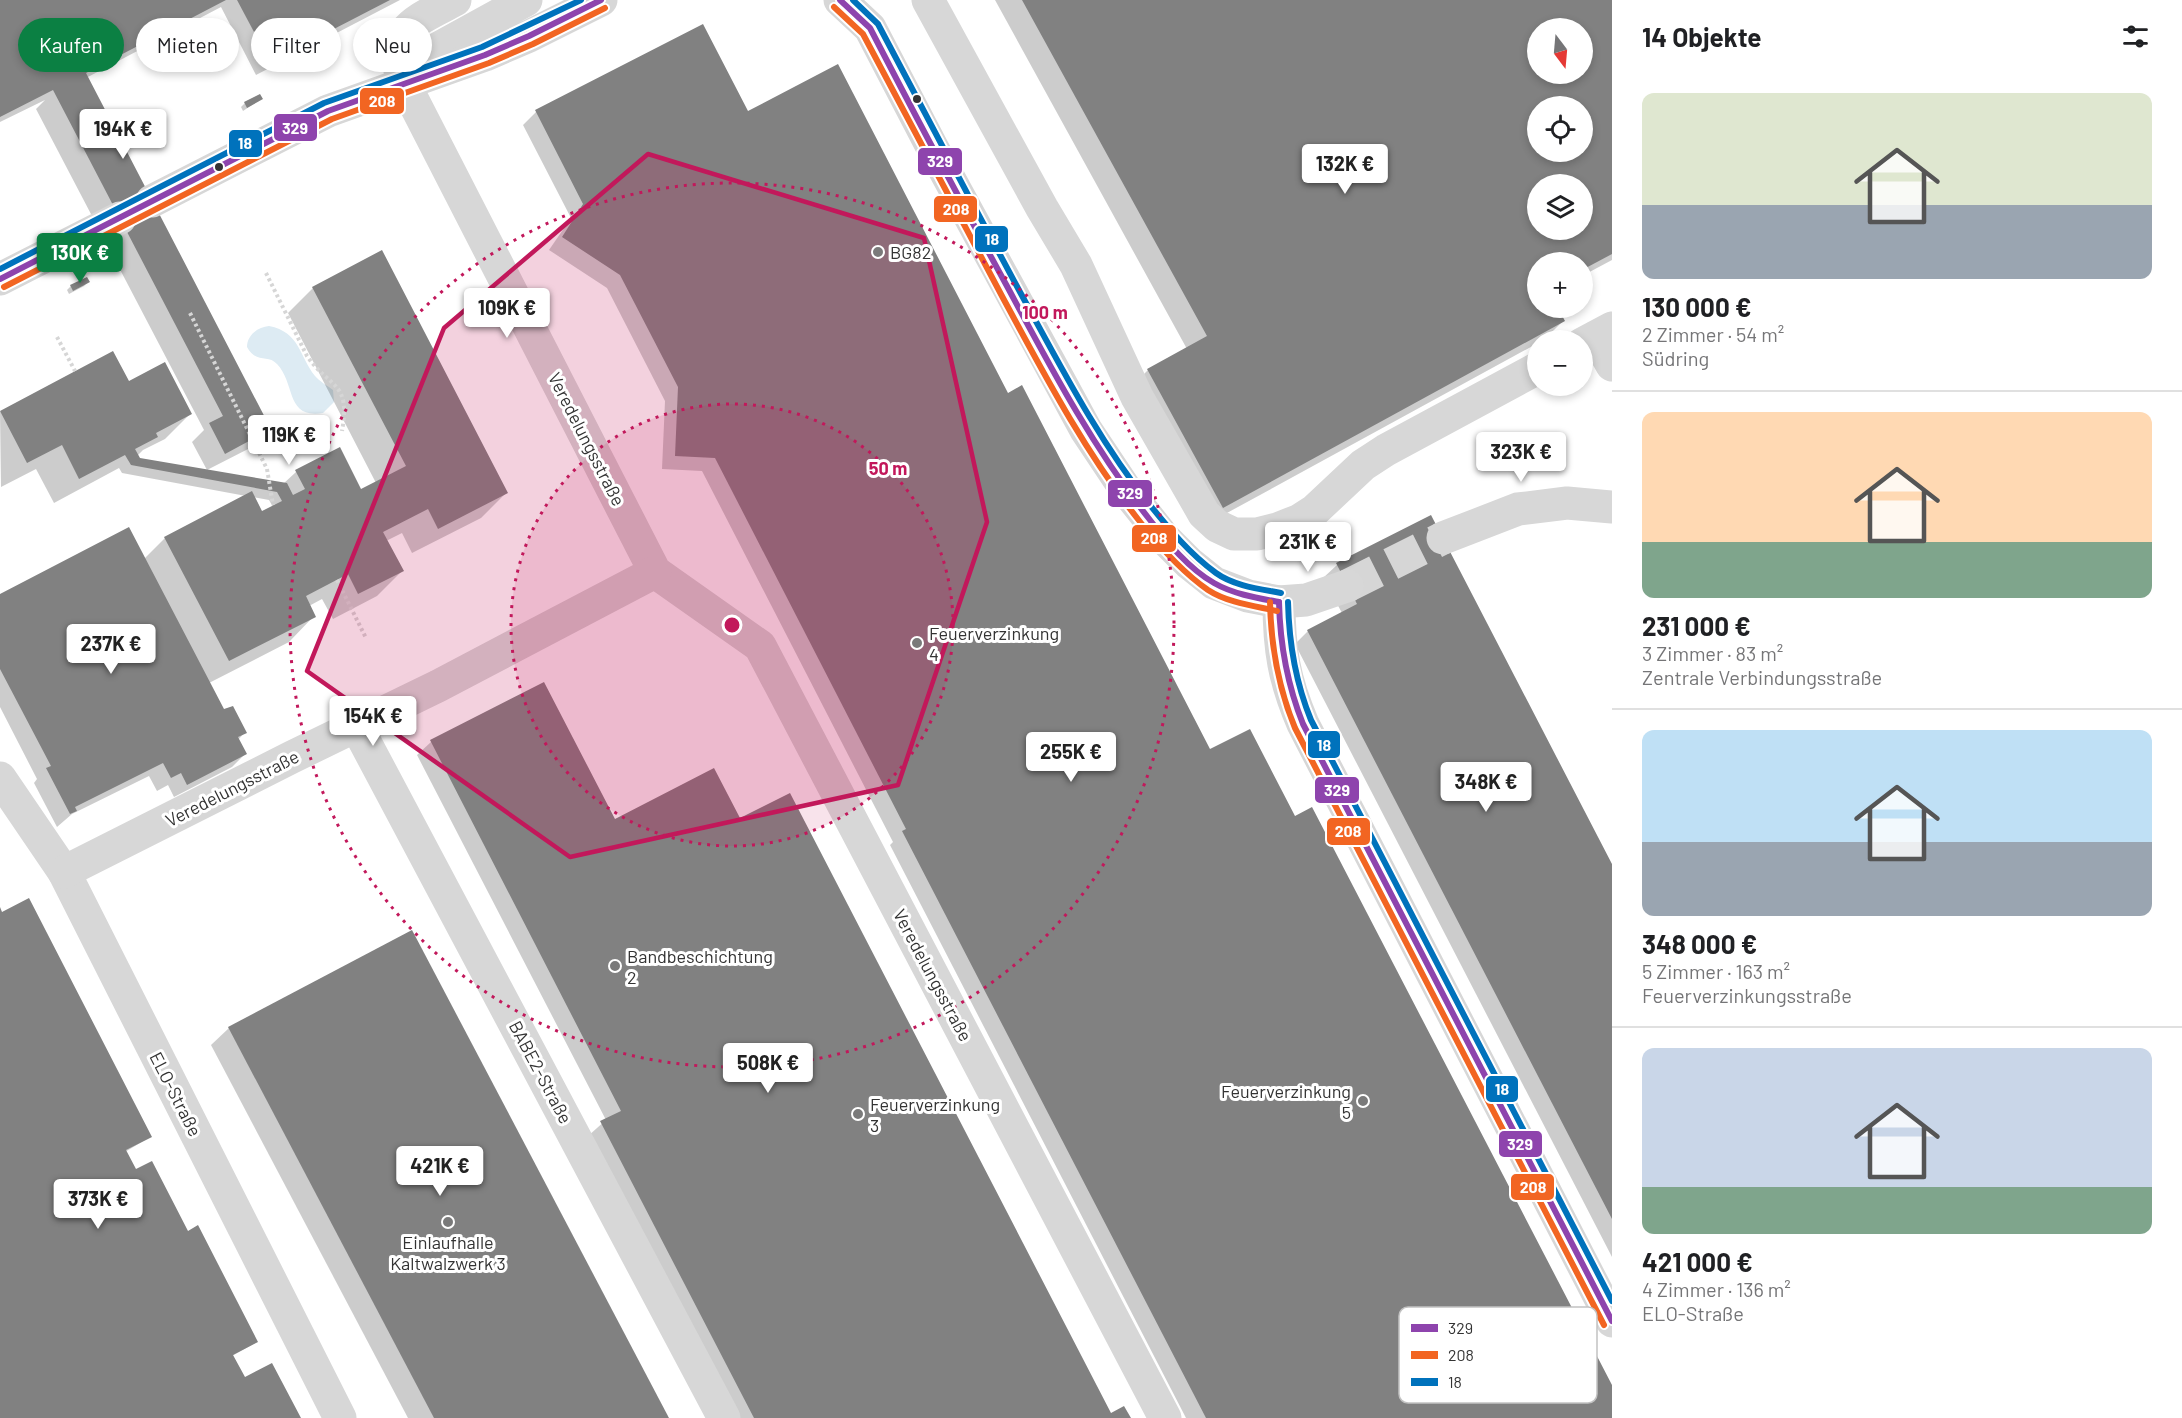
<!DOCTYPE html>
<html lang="de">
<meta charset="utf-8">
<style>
:root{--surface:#fff;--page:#f6f6f6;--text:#202124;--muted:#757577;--line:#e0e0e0;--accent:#0b8043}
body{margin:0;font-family:Barlow,sans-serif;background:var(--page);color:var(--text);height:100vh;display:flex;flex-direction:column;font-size:22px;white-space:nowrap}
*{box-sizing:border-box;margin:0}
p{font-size:20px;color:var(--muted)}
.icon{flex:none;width:33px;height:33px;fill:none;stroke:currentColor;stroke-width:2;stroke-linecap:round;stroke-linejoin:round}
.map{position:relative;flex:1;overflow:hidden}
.drawer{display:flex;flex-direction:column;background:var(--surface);width:570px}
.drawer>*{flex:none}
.guide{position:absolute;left:18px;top:18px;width:570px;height:54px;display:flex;gap:12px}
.needle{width:39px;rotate:164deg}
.fabs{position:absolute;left:1527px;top:18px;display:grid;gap:12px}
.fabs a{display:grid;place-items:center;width:66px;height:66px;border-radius:50%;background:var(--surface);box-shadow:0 3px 9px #0003;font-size:30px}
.price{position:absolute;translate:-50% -51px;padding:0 14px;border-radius:6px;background:#fff;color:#222;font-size:20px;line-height:39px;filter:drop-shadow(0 2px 3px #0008)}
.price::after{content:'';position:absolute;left:50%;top:36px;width:18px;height:14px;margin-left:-9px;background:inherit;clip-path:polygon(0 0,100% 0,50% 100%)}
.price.current{background:var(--accent);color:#fff}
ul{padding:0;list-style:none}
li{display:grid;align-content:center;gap:12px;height:318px;padding:0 30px}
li+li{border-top:2px solid var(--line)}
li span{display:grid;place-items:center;height:186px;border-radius:12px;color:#555}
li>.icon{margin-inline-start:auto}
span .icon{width:108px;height:108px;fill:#fffc;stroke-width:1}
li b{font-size:26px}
h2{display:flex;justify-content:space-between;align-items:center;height:72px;padding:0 30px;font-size:26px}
.tag{padding:0 21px;border-radius:27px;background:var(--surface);box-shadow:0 3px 9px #0003;font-size:21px;line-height:54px}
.tag.current{background:var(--accent);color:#fff}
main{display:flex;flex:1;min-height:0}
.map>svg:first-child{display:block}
.water{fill:#ddebf3}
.shadow{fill:#0003;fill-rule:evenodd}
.building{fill:#818181;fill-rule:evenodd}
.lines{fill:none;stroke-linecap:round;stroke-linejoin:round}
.minor-tunnel{stroke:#d6d6d6;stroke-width:33;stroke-dasharray:33 16;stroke-linecap:butt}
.path{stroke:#d6d6d6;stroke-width:4;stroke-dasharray:3 3;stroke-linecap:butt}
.minor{stroke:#d7d7d7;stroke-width:33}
.bus-1-casing{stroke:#fff;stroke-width:10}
.bus-2-casing{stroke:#fff;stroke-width:10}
.bus-3-casing{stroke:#fff;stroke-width:10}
.bus-1{stroke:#8e44ad;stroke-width:6}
.bus-2{stroke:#f26522;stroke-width:6}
.bus-3{stroke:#0072bc;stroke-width:6}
.marked{fill:#c2185b;fill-opacity:0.2;stroke:#c2185b;stroke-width:4.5;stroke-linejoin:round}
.ring{fill:none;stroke:#c2185b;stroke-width:3;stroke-dasharray:3 6}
.bus-dot{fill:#333;stroke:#fff;stroke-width:2}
.poi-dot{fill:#7a7a7a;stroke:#fff;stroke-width:2}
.labels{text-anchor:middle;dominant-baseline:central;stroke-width:6;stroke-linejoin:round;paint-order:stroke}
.poi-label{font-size:18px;fill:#333;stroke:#fff;text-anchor:start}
.street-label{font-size:18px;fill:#333;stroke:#fff}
.key{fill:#fff;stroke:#c2c2c2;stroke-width:1.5}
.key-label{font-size:16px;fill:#333}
.centre{fill:#c2185b;stroke:#fff;stroke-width:3}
.ring-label{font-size:18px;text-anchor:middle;font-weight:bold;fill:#c2185b;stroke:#fff;stroke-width:6;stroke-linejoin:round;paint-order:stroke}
.line-badge{stroke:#fff;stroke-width:2}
.badge-label{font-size:16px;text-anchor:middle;font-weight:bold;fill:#fff}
</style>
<main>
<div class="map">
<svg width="1612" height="1418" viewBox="0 0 1612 1418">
<rect width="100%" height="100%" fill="#fff"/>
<path class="water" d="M269 326C300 332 299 356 315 376 319 381 328 386 333 390L334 402 323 413C285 419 296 384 277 364 268 354 256 364 247 347 247 335 258 327 269 326Z"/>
<g class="shadow">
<path d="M0 0H400L256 75 221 7 86 78 269 429 252 447 207 470 192 442 204 430 36 109 45 100 0 122Z"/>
<path d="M995 0H1612V260L1582 276V262H1538V308H1556L1563 321 1546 338 1538 340V343L1205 525 1130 388 1148 370 1187 349ZM1538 28H1582V74H1538ZM1538 106H1582V152H1538ZM1538 184H1582V230H1538Z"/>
<path d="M261 99 243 111 241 107 245 103Z"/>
<path d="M536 112 748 113 1008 395 1209 751 1294 818 1612 1389V1418H1186L890 845 893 842 702 471 662 469 665 401 607 288 549 250 571 218 523 125Z"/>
<path d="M86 279 88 282 84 286 69 294 67 290 71 286Z"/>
<path d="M313 288 507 492 481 518 412 553 402 533 386 541 402 571 377 596 333 619 322 599 309 606 314 616 289 642 209 683 224 711 245 732 238 740 245 754 232 767 174 797 168 785 157 791 149 776 72 814 57 827 34 783 37 779 0 707V595L144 559 165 538 246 496 122 473 119 468 54 503 36 469 1 487 0 412 112 353 128 383 191 413 165 439 143 450 137 456 139 459 283 484 296 472 361 491 376 483 288 313ZM253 497 269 500 273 507 261 513Z"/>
<path d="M1430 517 1612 868V1257L1295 644 1308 631 1342 613 1323 578 1337 565Z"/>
<path d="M543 684 614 821 740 820 1110 1415 1129 1418H734L588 1136 606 1120 417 755 431 742Z"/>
<path d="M0 911 150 1137 125 1152 136 1171 187 1233 257 1342 232 1356 244 1380 299 1418H0Z"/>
<path d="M229 1028 667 1418H408L211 1045Z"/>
</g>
<g class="building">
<path d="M0 0H226L86 73 271 429 225 454 209 423 223 416 53 90 0 117Z"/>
<path d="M237 0H390L270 62Z"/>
<path d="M1022 0H1612V254L1582 270V262H1538V308H1558L1565 321 1223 508 1147 369 1207 336ZM1538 28H1582V74H1538ZM1538 106H1582V152H1538ZM1538 184H1582V230H1538Z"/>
<path d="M703 24 748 111 838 64 1008 393 1022 385 1210 749 1250 729 1295 816 1312 807 1612 1385V1418H1206L902 831 906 829 715 458 675 456 678 387 620 275 562 237 583 204 535 110Z"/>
<path d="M260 94 263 99 247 108 244 102Z"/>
<path d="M382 250 508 493 438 529 428 509 383 532 404 571 358 594 348 574 306 596 316 617 229 661 164 537 252 491 262 511 282 501 277 492 131 465 125 455 79 479 62 445 27 463 0 411 113 351 129 381 165 362 192 414 156 433 158 437 135 449 140 458 287 483 293 495 305 489 295 470 340 447 361 489 406 466 312 287Z"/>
<path d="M87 277 90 282 73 291 70 285Z"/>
<path d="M1431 515 1612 864V1219L1307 630 1357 604 1336 563Z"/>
<path d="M129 527 224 709 233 706 247 733 238 737 247 754 187 785 181 773 171 778 163 763 75 807 77 811 70 814 46 768 51 766 0 669V594Z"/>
<path d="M544 682 615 819 714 768 740 818 790 793 1111 1413 1124 1406 1131 1418H754L600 1121 621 1111 430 740Z"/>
<path d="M29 898 152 1137 126 1150 136 1169 152 1161 188 1231 198 1225 258 1342 233 1355 245 1377 272 1363 301 1418H0V907L2 912Z"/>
<path d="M412 930 669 1418H434L228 1027Z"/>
</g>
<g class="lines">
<path class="minor-tunnel" d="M1347 586 1443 538"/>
<g class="path">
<path d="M266 273 307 356C330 389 351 381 342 431"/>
<path d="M190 313 267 469 273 505"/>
<path d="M57 337 75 371"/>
<path d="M337 580 366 638"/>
</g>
<g class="minor">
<path d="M455 0C415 21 384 31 404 83L655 572 760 646 1165 1418"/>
<path d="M840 0 870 28 932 147 1086 430 1126 490 1165 539 1189 563 1214 583 1248 596 1279 602 1306 600 1347 586"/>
<path d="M928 0 1042 208 1076 265 1137 397 1204 514 1217 526 1234 534H1257L1277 529 1300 520 1314 511 1363 465 1386 450 1538 368"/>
<path d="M411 75 437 49 526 0"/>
<path d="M152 201 328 111 485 55 529 36 601 0"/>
<path d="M0 279 120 218"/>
<path d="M1596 337 1612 365"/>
<path d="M1582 344 1612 328"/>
<path d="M1443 538 1518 509 1567 503 1612 507"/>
<path d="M1279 602C1279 649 1284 680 1303 724L1612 1321"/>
<path d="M357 727 724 1418"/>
<path d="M0 778 64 872 340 1418"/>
<path d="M64 872 292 757 438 686 655 572"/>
</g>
<defs>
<g id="bus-1">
<path d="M840 0 870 28C915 115 961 202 1008 288 1051 368 1093 448 1150 520 1167 542 1189 569 1214 583 1233 594 1257 598 1279 602"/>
<path d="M0 279 328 111 485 55 529 36 601 0"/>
<path d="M1279 602C1280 645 1287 684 1303 724L1612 1321"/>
</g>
<g id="bus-2">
<path d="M834 7 863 34C909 122 956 210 1003 298 1045 376 1086 454 1141 523 1160 547 1182 572 1208 590 1228 603 1255 606 1277 611"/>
<path d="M4 287 332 119 489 63 533 44 605 8"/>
<path d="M1270 602C1271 647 1278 687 1295 728L1604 1325"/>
</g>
<g id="bus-3">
<path d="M853 0 878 24C925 114 972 203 1020 292 1060 365 1098 440 1150 505 1170 530 1190 554 1216 573 1234 586 1260 589 1281 593"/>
<path d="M0 269 324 103 482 47 581 0"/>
<path d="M1288 602C1289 644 1295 681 1311 720L1612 1301"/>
</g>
</defs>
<use href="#bus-1" class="bus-1-casing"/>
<use href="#bus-2" class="bus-2-casing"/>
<use href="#bus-3" class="bus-3-casing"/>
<use href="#bus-1" class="bus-1"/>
<use href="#bus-2" class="bus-2"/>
<use href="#bus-3" class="bus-3"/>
</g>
<path class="marked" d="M648 154 924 238 987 522 898 785 570 857 307 671 444 328Z"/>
<circle cx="732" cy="625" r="221" fill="#c2185b" fill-opacity=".12"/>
<g class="ring">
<circle cx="732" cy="625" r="221"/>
<circle cx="732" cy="625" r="442"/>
</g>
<g class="bus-dot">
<circle cx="917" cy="99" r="5"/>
<circle cx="219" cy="167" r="5"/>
</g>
<g class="poi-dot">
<circle cx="878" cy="252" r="6"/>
<circle cx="917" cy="643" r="6"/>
<circle cx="615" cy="966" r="6"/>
<circle cx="1363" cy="1101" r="6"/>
<circle cx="858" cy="1114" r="6"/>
<circle cx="448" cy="1222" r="6"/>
</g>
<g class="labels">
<g class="poi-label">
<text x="890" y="252">BG82</text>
<text x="929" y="633">Feuerverzinkung<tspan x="929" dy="21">4</tspan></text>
<text x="627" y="956">Bandbeschichtung<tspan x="627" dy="21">2</tspan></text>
<text x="1351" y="1091" text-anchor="end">Feuerverzinkung<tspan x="1351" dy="21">5</tspan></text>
<text x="870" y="1104">Feuerverzinkung<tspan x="870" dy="21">3</tspan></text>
<text x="448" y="1242" text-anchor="middle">Einlaufhalle<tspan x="448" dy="21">Kaltwalzwerk 3</tspan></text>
</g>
<g class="street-label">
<text transform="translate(587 439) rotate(63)">Veredelungsstraße</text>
<text transform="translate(232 788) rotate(-27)">Veredelungsstraße</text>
<text transform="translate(933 975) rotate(62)">Veredelungsstraße</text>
<text transform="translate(541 1072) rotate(62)">BABE2-Straße</text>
<text transform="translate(176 1094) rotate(63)">ELO-Straße</text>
</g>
</g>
<rect x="1399" y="1307" width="198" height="96" rx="9" class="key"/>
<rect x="1411" y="1324" width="27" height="8" fill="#8e44ad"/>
<rect x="1411" y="1351" width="27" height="8" fill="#f26522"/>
<rect x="1411" y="1378" width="27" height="8" fill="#0072bc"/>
<g class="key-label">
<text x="1448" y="1334">329</text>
<text x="1448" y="1361">208</text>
<text x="1448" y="1388">18</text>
</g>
<circle cx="732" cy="625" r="9" class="centre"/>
<g class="ring-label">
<text x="1045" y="319">100 m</text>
<text x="888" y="475">50 m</text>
</g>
<g class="line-badge">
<rect x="359" y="87" width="46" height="28" rx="6" fill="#f26522"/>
<rect x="273" y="113" width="45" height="29" rx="6" fill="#8e44ad"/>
<rect x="228" y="129" width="35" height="29" rx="6" fill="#0072bc"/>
<rect x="917" y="147" width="46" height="29" rx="6" fill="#8e44ad"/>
<rect x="933" y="195" width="45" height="28" rx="6" fill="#f26522"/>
<rect x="974" y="225" width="35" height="28" rx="6" fill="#0072bc"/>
<rect x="1107" y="479" width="46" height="29" rx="6" fill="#8e44ad"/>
<rect x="1131" y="524" width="46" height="29" rx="6" fill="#f26522"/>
<rect x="1307" y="730" width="34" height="29" rx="6" fill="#0072bc"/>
<rect x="1314" y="776" width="46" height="28" rx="6" fill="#8e44ad"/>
<rect x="1326" y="817" width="45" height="29" rx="6" fill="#f26522"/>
<rect x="1485" y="1075" width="34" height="28" rx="6" fill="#0072bc"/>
<rect x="1498" y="1130" width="45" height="28" rx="6" fill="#8e44ad"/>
<rect x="1510" y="1173" width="45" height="28" rx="6" fill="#f26522"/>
</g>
<g class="badge-label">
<text x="382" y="107">208</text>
<text x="295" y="134">329</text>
<text x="245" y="149">18</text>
<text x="940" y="167">329</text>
<text x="956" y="215">208</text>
<text x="992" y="245">18</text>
<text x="1130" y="499">329</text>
<text x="1154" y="544">208</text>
<text x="1324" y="751">18</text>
<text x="1337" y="796">329</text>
<text x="1348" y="837">208</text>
<text x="1502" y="1095">18</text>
<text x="1520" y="1150">329</text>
<text x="1533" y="1193">208</text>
</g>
</svg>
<div class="fabs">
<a><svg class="needle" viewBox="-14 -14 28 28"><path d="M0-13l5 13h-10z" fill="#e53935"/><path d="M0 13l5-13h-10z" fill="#757577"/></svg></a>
<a><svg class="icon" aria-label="locate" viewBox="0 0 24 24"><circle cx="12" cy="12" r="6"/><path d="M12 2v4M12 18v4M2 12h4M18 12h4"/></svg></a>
<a><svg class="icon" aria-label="layers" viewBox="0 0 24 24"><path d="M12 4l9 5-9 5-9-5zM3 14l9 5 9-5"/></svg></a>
<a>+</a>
<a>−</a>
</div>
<b class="price" style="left:123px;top:160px">194K €</b>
<b class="price" style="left:1345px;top:195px">132K €</b>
<b class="price current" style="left:80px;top:284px">130K €</b>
<b class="price" style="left:507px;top:339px">109K €</b>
<b class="price" style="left:289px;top:466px">119K €</b>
<b class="price" style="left:1521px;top:483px">323K €</b>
<b class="price" style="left:1308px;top:573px">231K €</b>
<b class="price" style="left:111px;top:675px">237K €</b>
<b class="price" style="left:373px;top:747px">154K €</b>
<b class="price" style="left:1071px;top:783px">255K €</b>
<b class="price" style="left:1486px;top:813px">348K €</b>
<b class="price" style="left:768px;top:1094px">508K €</b>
<b class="price" style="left:440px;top:1197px">421K €</b>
<b class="price" style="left:98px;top:1230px">373K €</b>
<div class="guide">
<a class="tag current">Kaufen</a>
<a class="tag">Mieten</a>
<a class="tag">Filter</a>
<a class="tag">Neu</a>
</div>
</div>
<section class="drawer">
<h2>14 Objekte<svg class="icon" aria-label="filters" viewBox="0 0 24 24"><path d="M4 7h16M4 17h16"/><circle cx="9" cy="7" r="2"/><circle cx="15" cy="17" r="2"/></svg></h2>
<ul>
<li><span style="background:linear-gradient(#dfe7d0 60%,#9aa5b1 0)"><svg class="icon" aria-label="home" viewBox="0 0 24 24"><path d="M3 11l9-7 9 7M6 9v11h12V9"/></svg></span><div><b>130 000 €</b><p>2 Zimmer · 54 m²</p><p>Südring</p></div></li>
<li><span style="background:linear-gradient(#ffd9b3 70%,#7fa58c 0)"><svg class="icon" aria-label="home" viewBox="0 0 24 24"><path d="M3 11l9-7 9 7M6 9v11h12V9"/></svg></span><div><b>231 000 €</b><p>3 Zimmer · 83 m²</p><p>Zentrale Verbindungsstraße</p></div></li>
<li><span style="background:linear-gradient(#bfe0f5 60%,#9aa5b1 0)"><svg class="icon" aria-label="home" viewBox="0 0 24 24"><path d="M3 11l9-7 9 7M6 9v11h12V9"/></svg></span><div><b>348 000 €</b><p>5 Zimmer · 163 m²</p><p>Feuerverzinkungsstraße</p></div></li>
<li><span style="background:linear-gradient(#c9d6e8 75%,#7fa58c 0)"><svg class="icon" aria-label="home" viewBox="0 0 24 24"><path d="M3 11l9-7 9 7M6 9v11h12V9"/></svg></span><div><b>421 000 €</b><p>4 Zimmer · 136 m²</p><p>ELO-Straße</p></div></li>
</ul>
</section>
</main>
